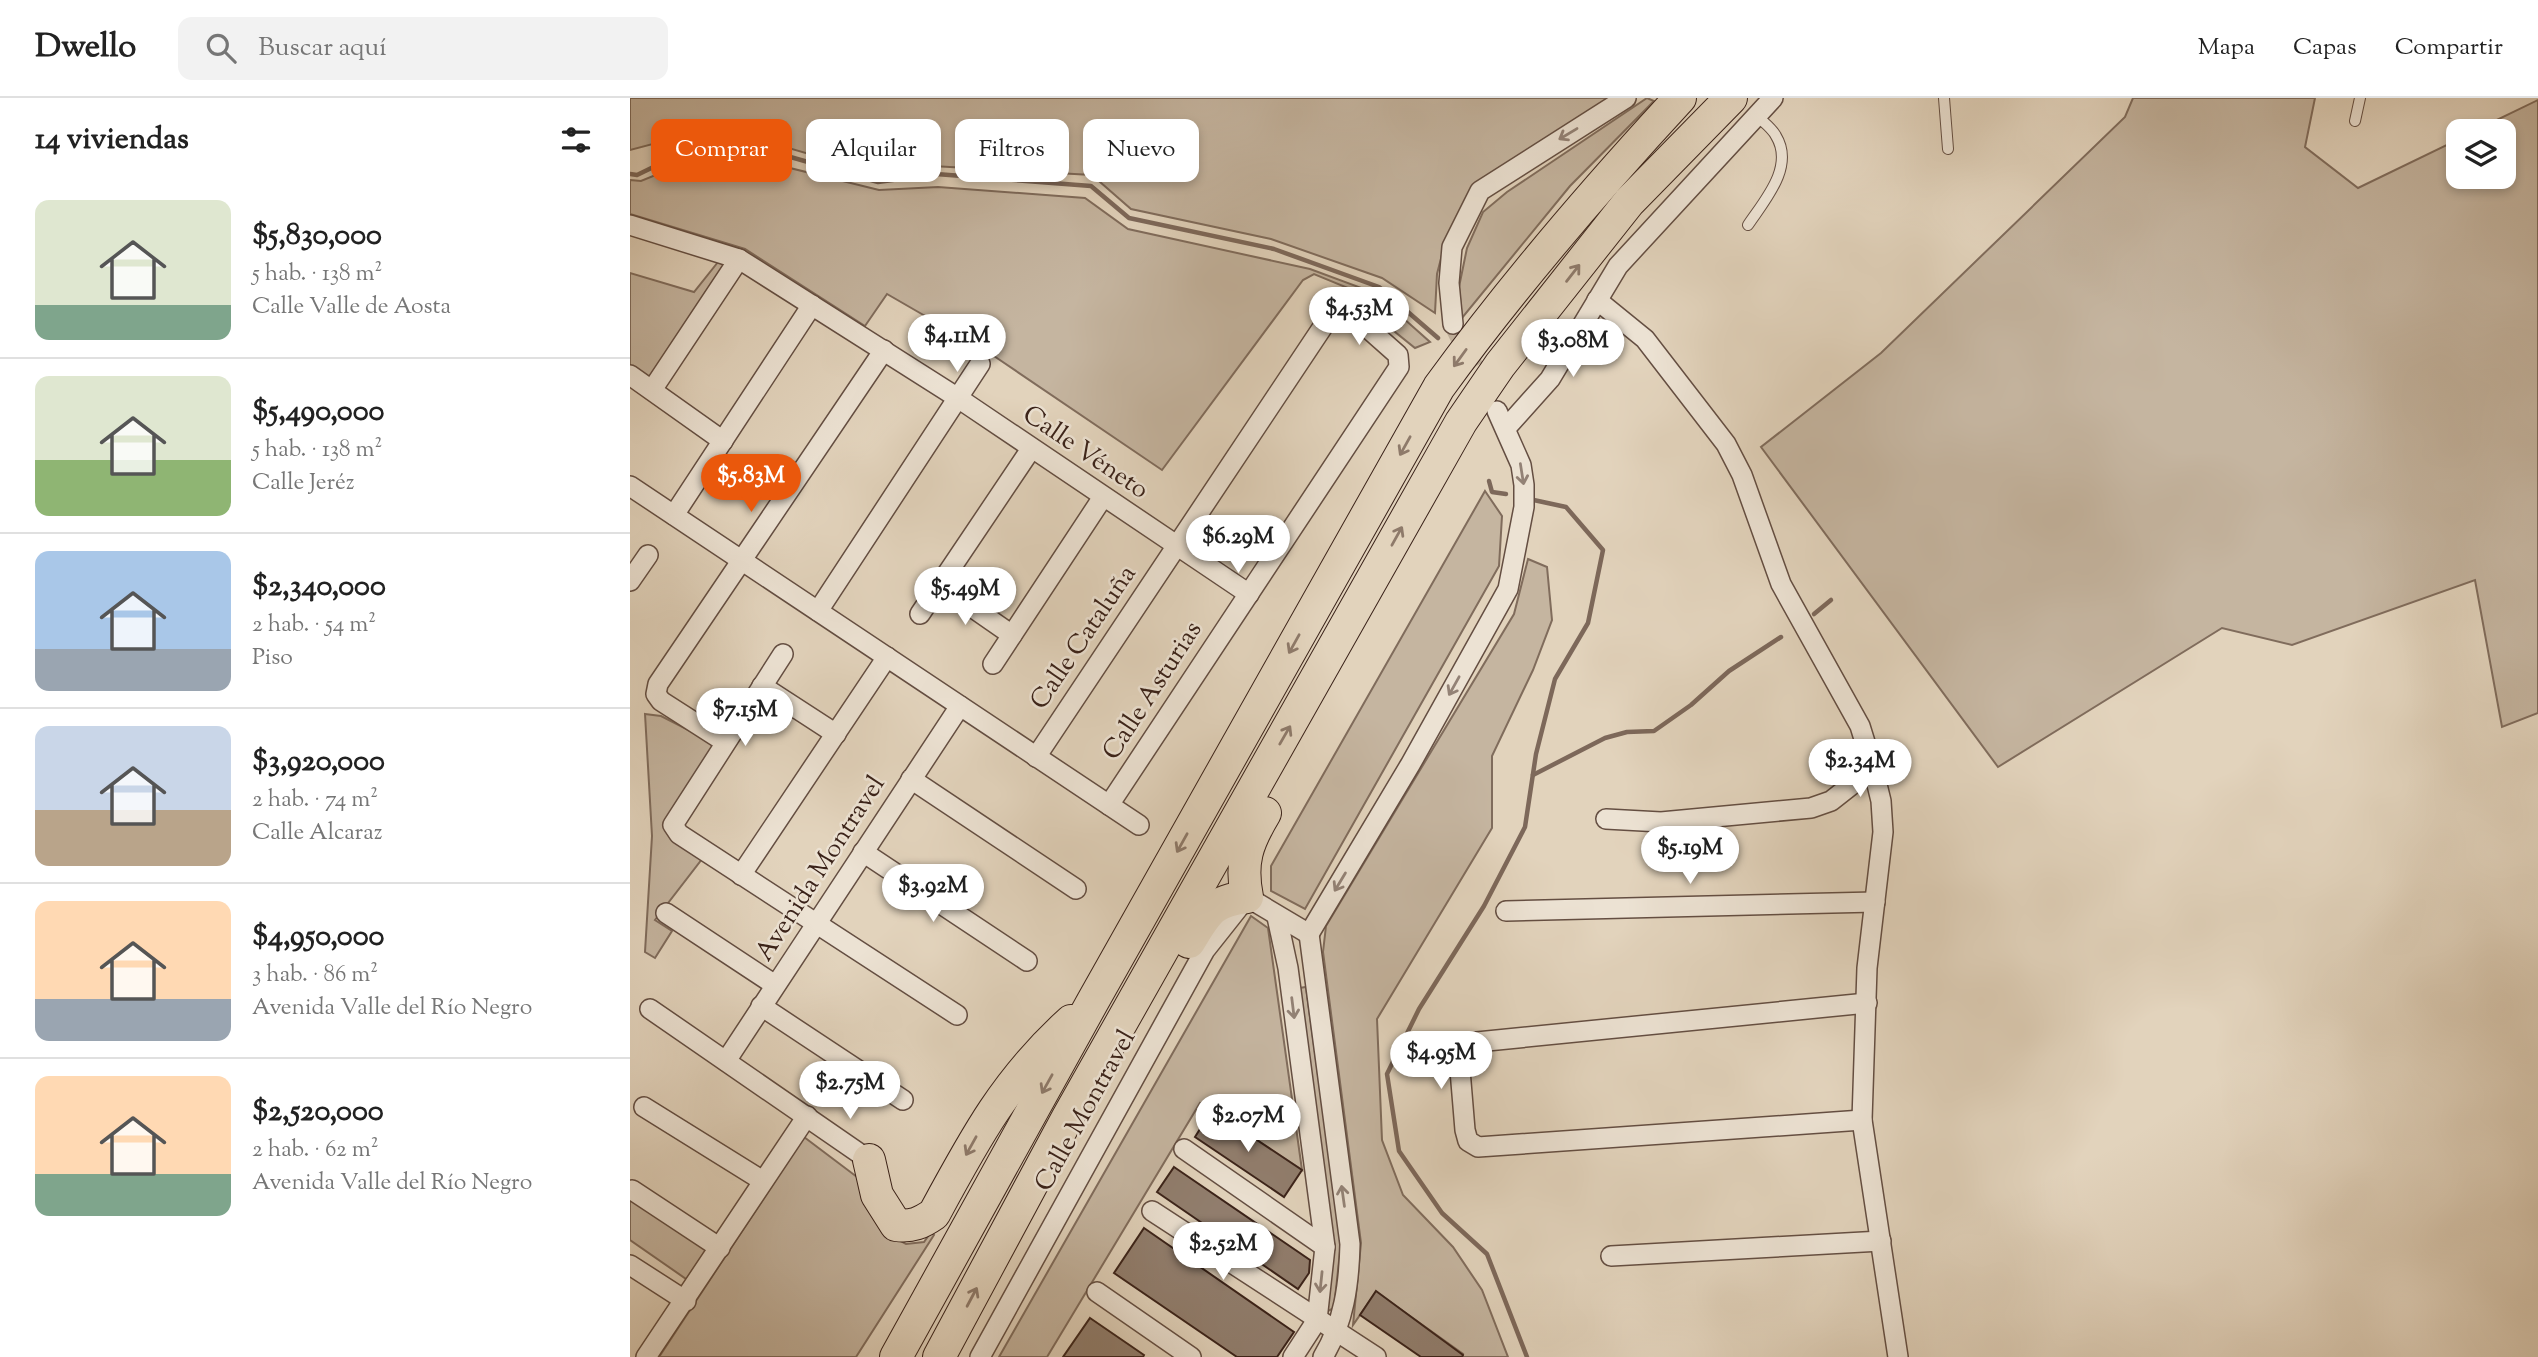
<!DOCTYPE html>
<html lang="es">
<meta charset="utf-8">
<style>
:root{--surface:#fff;--page:#f2f2f2;--text:#222;--muted:#767676;--line:#e0e0e0;--accent:#ea580c}
body{margin:0;font-family:"Sorts Mill Goudy",serif;background:var(--page);color:var(--text);height:100vh;display:flex;flex-direction:column;font-size:26px;white-space:nowrap}
*{box-sizing:border-box;margin:0}
p{font-size:23px;color:var(--muted)}
.icon{flex:none;width:38px;height:38px;fill:none;stroke:currentColor;stroke-width:2;stroke-linecap:round;stroke-linejoin:round}
.map{position:relative;flex:1;overflow:hidden}
.side{display:flex;flex-direction:column;background:var(--surface);width:630px}
.side>*{flex:none}
.hud{position:absolute;left:21px;top:21px;width:665px;height:63px;display:flex;gap:14px}
.tools{position:absolute;left:1816px;top:21px;display:grid;gap:14px}
.tools a{display:grid;place-items:center;width:70px;height:70px;border-radius:14px;background:var(--surface);box-shadow:0 4px 10px #0003;font-size:35px}
.price{position:absolute;translate:-50% -60px;padding:0 16px;border-radius:24px;background:#fff;color:#222;font-size:23px;line-height:46px;filter:drop-shadow(0 2px 4px #0008)}
.price::after{content:'';position:absolute;left:50%;top:42px;width:21px;height:16px;margin-left:-10px;background:inherit;clip-path:polygon(0 0,100% 0,50% 100%)}
.price.active{background:var(--accent);color:#fff}
ul{padding:0;list-style:none}
li{display:flex;align-items:center;gap:21px;height:175px;padding:0 35px}
li+li{border-top:2px solid var(--line)}
li span{display:grid;place-items:center;flex:none;width:196px;height:140px;border-radius:14px;color:#555}
li>.icon{margin-inline-start:auto}
span .icon{width:84px;height:84px;fill:#fffc;stroke-width:1}
li b{font-size:30px}
h2{display:flex;justify-content:space-between;align-items:center;height:84px;padding:0 35px;font-size:30px}
.pill{padding:0 24px;border-radius:14px;background:var(--surface);box-shadow:0 4px 10px #0003;font-size:24px;line-height:63px}
.pill.active{background:var(--accent);color:#fff}
header{display:flex;align-items:center;gap:42px;box-sizing:border-box;height:98px;padding:0 35px;background:var(--surface);border-bottom:2px solid var(--line)}
header strong{font-size:33px}
nav{display:flex;gap:38px;margin-inline-start:auto;font-size:24px}
.search{width:490px;height:63px;background:var(--page);display:flex;align-items:center;gap:18px;box-sizing:border-box;padding:0 24px;border-radius:14px;color:var(--muted);font-size:26px}
main{display:flex;flex:1;min-height:0}
.map>svg:first-child{display:block}
.green{fill:#c5b5a0;stroke:#806c5c;stroke-width:2}
.lines{fill:none;stroke-linecap:round;stroke-linejoin:round}
.stream{stroke:#7d685a;stroke-width:4.5}
.building{fill:#917e6e;stroke:#3a2219;stroke-width:2}
.minor-tunnel{stroke:#c0b09b;stroke-width:19;stroke-dasharray:19 10;stroke-linecap:butt}
.service-casing{stroke:#644e42;stroke-width:12}
.minor-casing{stroke:#644e42;stroke-width:22}
.trunk-casing{stroke:#3a2219;stroke-width:34}
.service{stroke:#ece2d3;stroke-width:10}
.minor{stroke:#ece2d3;stroke-width:19}
.trunk{stroke:#e2d3bc;stroke-width:32}
.oneway{stroke:#938276}
.oneway2{stroke:#8e7a6a}
.labels{text-anchor:middle;dominant-baseline:central;stroke-width:5;stroke-linejoin:round;paint-order:stroke}
.street-label{font-size:26px;fill:#3a2219;stroke:#ece2d3}
</style>
<header>
<strong>Dwello</strong>
<div class="search"><svg class="icon" aria-label="search" viewBox="0 0 24 24"><circle cx="10" cy="10" r="6"/><path d="M15 15l6 6"/></svg>Buscar aquí</div>
<nav><a>Mapa</a><a>Capas</a><a>Compartir</a></nav>
</header>
<main>
<section class="side">
<h2>14 viviendas<svg class="icon" aria-label="filters" viewBox="0 0 24 24"><path d="M4 7h16M4 17h16"/><circle cx="9" cy="7" r="2"/><circle cx="15" cy="17" r="2"/></svg></h2>
<ul>
<li><span style="background:linear-gradient(#dfe7d0 75%,#7fa58c 0)"><svg class="icon" aria-label="home" viewBox="0 0 24 24"><path d="M3 11l9-7 9 7M6 9v11h12V9"/></svg></span><div><b>$5,830,000</b><p>5 hab. · 138 m²</p><p>Calle Valle de Aosta</p></div></li>
<li><span style="background:linear-gradient(#dfe7d0 60%,#8fb573 0)"><svg class="icon" aria-label="home" viewBox="0 0 24 24"><path d="M3 11l9-7 9 7M6 9v11h12V9"/></svg></span><div><b>$5,490,000</b><p>5 hab. · 138 m²</p><p>Calle Jeréz</p></div></li>
<li><span style="background:linear-gradient(#a9c7e8 70%,#9aa5b1 0)"><svg class="icon" aria-label="home" viewBox="0 0 24 24"><path d="M3 11l9-7 9 7M6 9v11h12V9"/></svg></span><div><b>$2,340,000</b><p>2 hab. · 54 m²</p><p>Piso</p></div></li>
<li><span style="background:linear-gradient(#c9d6e8 60%,#b9a48a 0)"><svg class="icon" aria-label="home" viewBox="0 0 24 24"><path d="M3 11l9-7 9 7M6 9v11h12V9"/></svg></span><div><b>$3,920,000</b><p>2 hab. · 74 m²</p><p>Calle Alcaraz</p></div></li>
<li><span style="background:linear-gradient(#ffd9b3 70%,#9aa5b1 0)"><svg class="icon" aria-label="home" viewBox="0 0 24 24"><path d="M3 11l9-7 9 7M6 9v11h12V9"/></svg></span><div><b>$4,950,000</b><p>3 hab. · 86 m²</p><p>Avenida Valle del Río Negro</p></div></li>
<li><span style="background:linear-gradient(#ffd9b3 70%,#7fa58c 0)"><svg class="icon" aria-label="home" viewBox="0 0 24 24"><path d="M3 11l9-7 9 7M6 9v11h12V9"/></svg></span><div><b>$2,520,000</b><p>2 hab. · 62 m²</p><p>Avenida Valle del Río Negro</p></div></li>
</ul>
</section>
<div class="map">
<svg width="1908" height="1259" viewBox="0 0 1908 1259">
<rect width="100%" height="100%" fill="#e2d3bc"/>
<filter id="stains"><feTurbulence type="fractalNoise" baseFrequency=".00286" numOctaves="4"/><feColorMatrix values="0 0 0 0 .2 0 0 0 0 .09 0 0 0 0 .02 0 0 0 .5 -.17"/></filter>
<radialGradient id="worn" r=".72"><stop offset=".6" stop-color="#630" stop-opacity="0"/><stop offset="1" stop-color="#630" stop-opacity=".3"/></radialGradient>
<g class="green">
<path d="M0 0H980L857 79 815 145 807 176 805 215 752 180 641 141 501 111 462 77 302 68 251 77 87 29 0 52Z"/>
<path d="M1017 0 1024 3 940 88 832 220 829 189 837 150 853 114 877 94Z"/>
<path d="M1503 0H1685L1675 49 1728 90 1829 41V79H1874V33H1844L1908 2V615L1872 629 1845 482 1662 547 1592 530 1368 669 1131 349 1251 255 1495 19Z"/>
<path d="M87 52 249 92 308 89 455 100 498 131 680 171 745 195 800 244 785 250 728 204 718 190 684 176 673 182 532 372 361 256 257 196 235 228 115 151 0 116V82L11 83Z"/>
<path d="M88 164 97 166 19 282 0 269V175L64 194Z"/>
<path d="M855 393 872 418 869 468 675 811 641 793V768Z"/>
<path d="M898 461 917 469 922 522 903 572 862 658V730L747 921 752 1042 773 1097 823 1149 852 1192 878 1259H832L833 1256 746 1194 723 1227 731 1145 693 854 696 828 884 516Z"/>
<path d="M15 616 31 618 88 647 38 720 72 761 25 822 42 833 25 860 15 854 22 738Z"/>
<path d="M621 818 638 830 672 1072 570 1005 417 1259H369Z"/>
<path d="M676 889 711 1144 704 1210 698 1213 669 890Z"/>
<path d="M174 1039 239 1088 256 1135 276 1146 294 1144 301 1134 304 1137 226 1259H29Z"/>
<path d="M0 1098 80 1153 59 1183 0 1142Z"/>
</g>
<g class="lines">
<g class="stream">
<path d="M0 76 7 77 87 38 248 84 306 76 461 88 499 120 644 151 749 189 808 240"/>
<path d="M859 383 862 394 876 396"/>
<path d="M1184 516 1201 502"/>
<path d="M903 677 975 640 997 634 1024 633 1061 607 1099 573 1151 539"/>
<path d="M897 1259 857 1156 812 1115 769 1053 757 976 789 911 854 808 895 729 906 656 925 581 958 525 973 452 936 409 899 401"/>
</g>
</g>
<g class="building">
<path d="M582 1012 672 1072 654 1099 565 1039Z"/>
<path d="M544 1069 680 1162 679 1175 668 1191 527 1094Z"/>
<path d="M514 1130 664 1234 647 1259H607L484 1175Z"/>
<path d="M746 1193 833 1257 832 1259H791L730 1217Z"/>
<path d="M460 1220 514 1257 513 1259H433Z"/>
</g>
<g class="lines">
<path class="minor-tunnel" d="M823 226 858 297"/>
<defs>
<g id="service">
<path d="M1314 0 1318 51"/>
<path d="M1725 23 1730 0"/>
<path d="M1118 127C1134 103 1165 69 1146 38 1142 30 1133 24 1127 18"/>
</g>
<g id="minor">
<path d="M0 127 109 161 328 300 619 496"/>
<path d="M967 202 1015 241 1096 346 1112 377 1151 486 1230 628 1243 670 1251 703 1253 734 1237 870 1232 1022 1268 1259"/>
<path d="M823 226 819 185 822 149 850 93 996 0"/>
<path d="M0 277 93 343"/>
<path d="M22 292 109 161"/>
<path d="M877 329 920 281 988 168 1143 0"/>
<path d="M0 388 509 727"/>
<path d="M44 417 182 207"/>
<path d="M0 483 18 457"/>
<path d="M310 487 382 537"/>
<path d="M188 513 350 266"/>
<path d="M290 516 401 351"/>
<path d="M153 556 43 727 49 736 327 917"/>
<path d="M363 566 473 399"/>
<path d="M132 588 206 636"/>
<path d="M95 644 31 603 26 596 28 586 254 252"/>
<path d="M406 659 704 212 715 210 768 257 769 269 479 707"/>
<path d="M281 681 446 791"/>
<path d="M976 721 1031 724 1181 710 1201 703 1243 670"/>
<path d="M233 754 397 863"/>
<path d="M111 777 257 559"/>
<path d="M876 813 1245 804"/>
<path d="M36 815 145 887"/>
<path d="M647 819 658 870 695 1149 687 1222 663 1259"/>
<path d="M679 836 780 667 878 491 894 409V387L891 367 867 313"/>
<path d="M679 836 720 1146C719 1187 714 1224 693 1259"/>
<path d="M131 908 273 1002"/>
<path d="M20 911 239 1062"/>
<path d="M96 963 330 608"/>
<path d="M14 1009 133 1083"/>
<path d="M1232 1022 848 1049 838 1043 835 1032 829 960 834 948 847 944 1237 905"/>
<path d="M554 1051 695 1149"/>
<path d="M2 1092 90 1150"/>
<path d="M522 1113 746 1259"/>
<path d="M981 1158 1251 1143"/>
<path d="M0 1167 56 1203"/>
<path d="M467 1194 561 1259"/>
<path d="M16 1259 177 1018"/>
<path d="M350 1259 575 852 617 799 679 836"/>
</g>
<g id="trunk">
<path d="M559 844C577 815 581 803 617 799 610 764 617 745 635 715"/>
<path d="M239 1062 247 1097 266 1127C282 1129 291 1125 304 1116 345 1040 376 982 441 923"/>
<path d="M266 1259 463 903 809 289C883 187 965 92 1050 0"/>
<path d="M309 1259 438 1019 831 324 870 267 999 104 1101 0"/>
</g>
</defs>
<use href="#service" class="service-casing"/>
<use href="#minor" class="minor-casing"/>
<use href="#trunk" class="trunk-casing"/>
<use href="#service" class="service"/>
<use href="#minor" class="minor"/>
<use href="#trunk" class="trunk"/>
</g>
<defs><path id="oneway-shaft" d="M-6 0H5M1.5-3L5.5 0L1.5 3" fill="none" stroke-width="1.6" stroke-linecap="round" stroke-linejoin="round" transform="scale(1.75)"/></defs>
<g class="oneway">
<use href="#oneway-shaft" transform="translate(938 36) rotate(149)"/>
<use href="#oneway-shaft" transform="translate(892 376) rotate(81)"/>
<use href="#oneway-shaft" transform="translate(824 588) rotate(119)"/>
<use href="#oneway-shaft" transform="translate(710 784) rotate(121)"/>
<use href="#oneway-shaft" transform="translate(663 910) rotate(83)"/>
<use href="#oneway-shaft" transform="translate(713 1098) rotate(-98)"/>
<use href="#oneway-shaft" transform="translate(691 1184) rotate(96)"/>
</g>
<g class="oneway2">
<use href="#oneway-shaft" transform="translate(943 175) rotate(-52)"/>
<use href="#oneway-shaft" transform="translate(830 260) rotate(126)"/>
<use href="#oneway-shaft" transform="translate(775 348) rotate(119)"/>
<use href="#oneway-shaft" transform="translate(767 438) rotate(-61)"/>
<use href="#oneway-shaft" transform="translate(664 546) rotate(119)"/>
<use href="#oneway-shaft" transform="translate(655 637) rotate(-60)"/>
<use href="#oneway-shaft" transform="translate(552 745) rotate(119)"/>
<use href="#oneway-shaft" transform="translate(417 986) rotate(119)"/>
<use href="#oneway-shaft" transform="translate(341 1048) rotate(119)"/>
<use href="#oneway-shaft" transform="translate(342 1199) rotate(-62)"/>
</g>
<g class="labels">
<g class="street-label">
<text transform="translate(455 355) rotate(34)">Calle Véneto</text>
<text transform="translate(454 540) rotate(-56)">Calle Cataluña</text>
<text transform="translate(523 593) rotate(-57)">Calle Asturias</text>
<text transform="translate(191 771) rotate(-57)">Avenida Montravel</text>
<text transform="translate(456 1013) rotate(-61)">Calle Montravel</text>
</g>
</g>
<rect width="100%" height="100%" filter="url(#stains)"/>
<rect width="100%" height="100%" fill="url(#worn)"/>
</svg>
<div class="tools">
<a><svg class="icon" aria-label="layers" viewBox="0 0 24 24"><path d="M12 4l9 5-9 5-9-5zM3 14l9 5 9-5"/></svg></a>
</div>
<b class="price" style="left:729px;top:249px">$4.53M</b>
<b class="price" style="left:327px;top:276px">$4.11M</b>
<b class="price" style="left:943px;top:281px">$3.08M</b>
<b class="price active" style="left:121px;top:416px">$5.83M</b>
<b class="price" style="left:608px;top:477px">$6.29M</b>
<b class="price" style="left:335px;top:529px">$5.49M</b>
<b class="price" style="left:115px;top:650px">$7.15M</b>
<b class="price" style="left:1230px;top:701px">$2.34M</b>
<b class="price" style="left:1060px;top:788px">$5.19M</b>
<b class="price" style="left:303px;top:826px">$3.92M</b>
<b class="price" style="left:811px;top:993px">$4.95M</b>
<b class="price" style="left:220px;top:1023px">$2.75M</b>
<b class="price" style="left:618px;top:1056px">$2.07M</b>
<b class="price" style="left:593px;top:1184px">$2.52M</b>
<div class="hud">
<a class="pill active">Comprar</a>
<a class="pill">Alquilar</a>
<a class="pill">Filtros</a>
<a class="pill">Nuevo</a>
</div>
</div>
</main>
